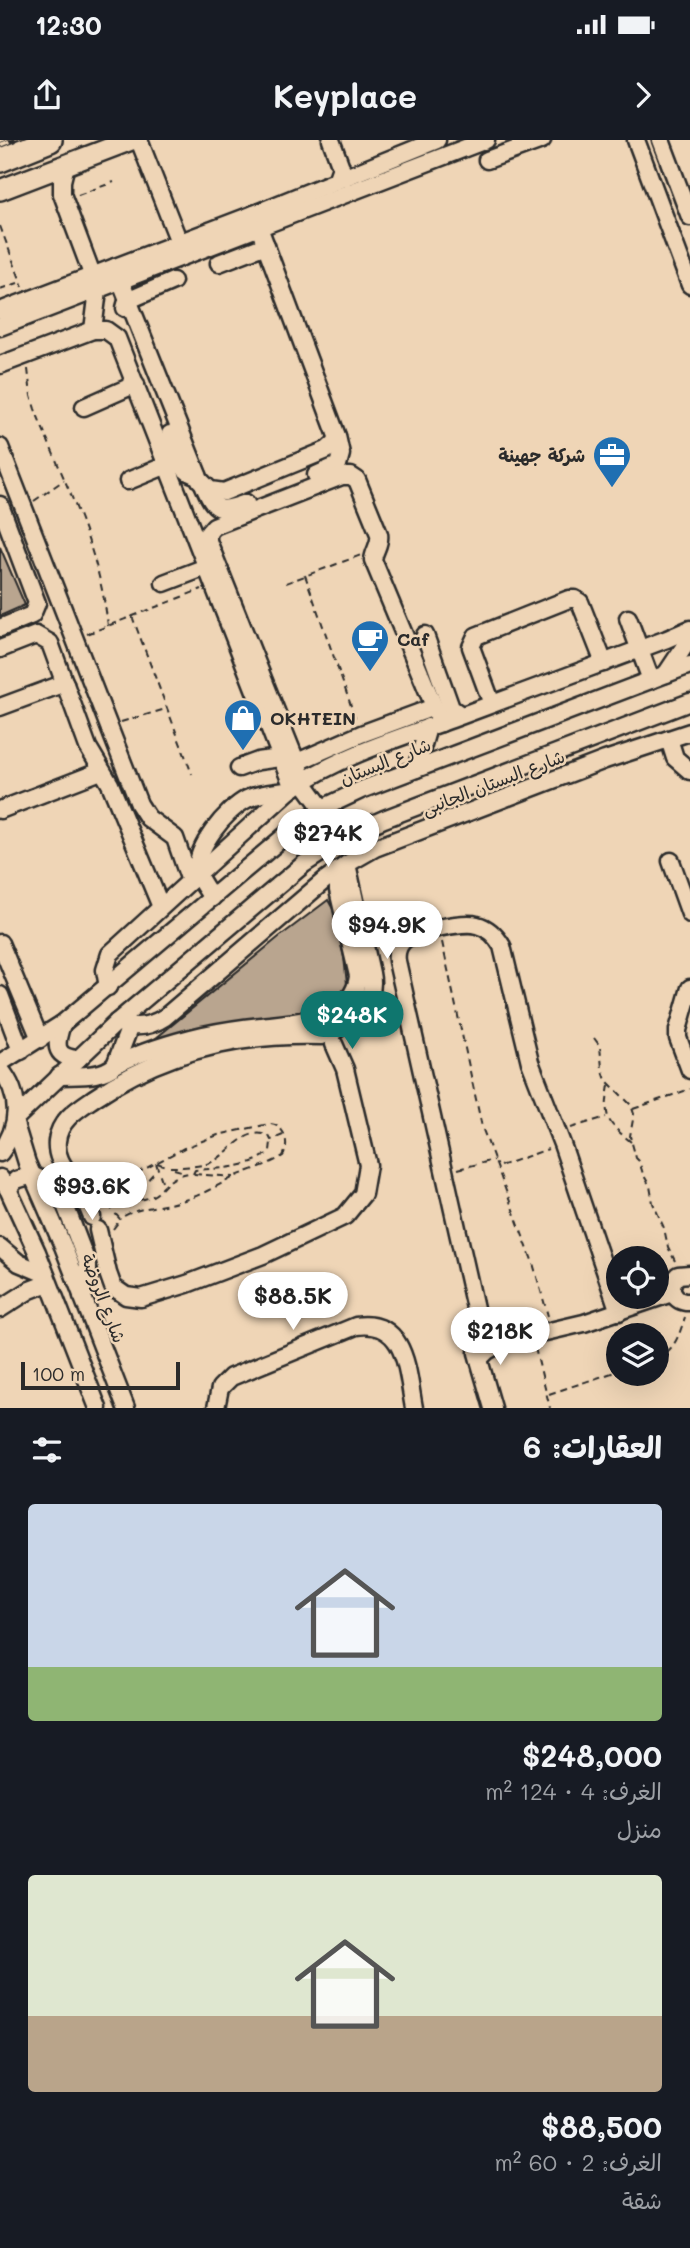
<!DOCTYPE html>
<html lang="ar">
<meta charset="utf-8">
<style>
:root{--surface:#171b24;--page:#242831;--text:#f1f3f6;--muted:#9ea1a6;--accent:#0f766e}
body{margin:0;font-family:Mali,"Playpen Sans Arabic",sans-serif;background:var(--page);color:var(--text);direction:rtl;height:100vh;display:flex;flex-direction:column;font-size:26px;white-space:nowrap}
*{box-sizing:border-box;margin:0}
p{font-size:23px;color:var(--muted)}
.icon{flex:none;width:38px;height:38px;fill:none;stroke:currentColor;stroke-width:2;stroke-linecap:round;stroke-linejoin:round}
.map{position:relative;height:1268px;overflow:hidden;direction:ltr}
.panel{display:flex;flex-direction:column;background:var(--surface);flex:1}
.panel>*{flex:none}
.controls{position:absolute;left:606px;top:1106px;display:grid;gap:14px}
.controls a{display:grid;place-items:center;width:63px;height:63px;border-radius:50%;background:var(--surface);box-shadow:0 7px 28px #0002;font-size:35px}
.scale{position:absolute;left:21px;bottom:18px;width:159px;box-sizing:border-box;padding-left:7px;border:4px solid #2b2b2b;border-top:0;font-size:19px;line-height:24px;white-space:nowrap;color:#2b2b2b;-webkit-text-stroke:5px #efd5b6;paint-order:stroke}
.price{position:absolute;translate:-50% -60px;padding:0 16px;border-radius:24px;background:#fff;color:#222;font-size:23px;line-height:46px;filter:drop-shadow(0 2px 4px #0008)}
.price::after{content:'';position:absolute;left:50%;top:42px;width:21px;height:16px;margin-left:-10px;background:inherit;clip-path:polygon(0 0,100% 0,50% 100%)}
.price.current{background:var(--accent);color:#fff}
ul{padding:0;list-style:none}
li{display:grid;align-content:center;gap:14px;height:371px;padding:0 28px}
li span{display:grid;place-items:center;height:217px;border-radius:7px;color:#555}
li>.icon{margin-inline-start:auto}
span .icon{width:126px;height:126px;fill:#fffc;stroke-width:1}
li b{font-size:30px}
h2{display:flex;justify-content:space-between;align-items:center;height:84px;padding:0 28px;font-size:30px}
.status{display:flex;justify-content:space-between;align-items:center;height:49px;padding:0 35px;background:var(--surface);direction:ltr}
.status svg{height:19px;fill:currentColor}
header{display:flex;justify-content:space-between;align-items:center;height:91px;padding:0 28px;background:var(--surface);font-size:32px;font-weight:700}
.map>svg:first-child{display:block}
.building{fill:#b9a58f;stroke:#2b2b2b;stroke-width:2}
.lines{fill:none;stroke-linecap:round;stroke-linejoin:round}
.minor-casing{stroke:#2b2b2b;stroke-width:21}
.major-casing{stroke:#2b2b2b;stroke-width:24}
.highway-casing{stroke:#2b2b2b;stroke-width:28}
.path{stroke:#2b2b2b;stroke-width:2;stroke-dasharray:7 5;stroke-linecap:butt}
.minor{stroke:#efd5b6;stroke-width:16}
.major{stroke:#efd5b6;stroke-width:19}
.highway{stroke:#efd5b6;stroke-width:23}
.rail-casing{stroke:#2b2b2b;stroke-width:6}
.rail{stroke:#efd5b6;stroke-width:3.5;stroke-dasharray:10;stroke-linecap:butt}
.labels{text-anchor:middle;dominant-baseline:central;stroke-width:5;stroke-linejoin:round;paint-order:stroke}
.poi-label{font-size:18px;font-weight:bold;fill:#2b2b2b;stroke:#efd5b6;text-anchor:start}
.street-label{font-size:18px;fill:#2b2b2b;stroke:#efd5b6}
</style>
<div class="status"><b>12:30</b><svg viewBox="0 0 49 12"><path d="M0 12V9h3v3zM5 12V6h3v6zM10 12V3h3v9zM15 12V0h3v12zM26 1h20v11H26zM47 4h2v5h-2z"/></svg></div>
<header><svg class="icon" aria-label="forward" viewBox="0 0 24 24"><path d="M9 5l7 7-7 7"/></svg>Keyplace<svg class="icon" aria-label="share" viewBox="0 0 24 24"><path d="M12 15V3M7 8l5-5 5 5M5 13v7h14v-7"/></svg></header>
<div class="map">
<svg width="690" height="1268" viewBox="0 0 690 1268">
<rect width="100%" height="100%" fill="#efd5b6"/>
<filter id="ink" filterUnits="userSpaceOnUse"><feTurbulence type="fractalNoise" baseFrequency=".0143" numOctaves="2"/><feDisplacementMap in="SourceGraphic" scale="14" xChannelSelector="R" yChannelSelector="G"/><feConvolveMatrix kernelMatrix="1 2 1 2 8 2 1 2 1" color-interpolation-filters="sRGB"/></filter>
<g filter="url(#ink)">
<g class="building">
<path d="M0 407 25 465 0 476Z"/>
<path d="M328 760 333 769 344 817 347 844 342 858 306 875 155 899 279 797Z"/>
</g>
<g class="lines">
<defs>
<g id="minor">
<path d="M139 0 179 102"/>
<path d="M331 0 341 27 336 41"/>
<path d="M636 0 690 145"/>
<path d="M661 0 690 77"/>
<path d="M487 20 542 0"/>
<path d="M66 25 62 41V54L98 150 93 190"/>
<path d="M219 123 266 105"/>
<path d="M115 127 200 340 210 350 224 352 327 310 336 302 337 296 254 74"/>
<path d="M125 168 127 161 173 141"/>
<path d="M0 171 254 74 437 0"/>
<path d="M0 187 486 0"/>
<path d="M0 225 93 190H106L117 198 293 648"/>
<path d="M84 267 136 244"/>
<path d="M170 294C176 309 179 334 198 335"/>
<path d="M0 307 139 664 148 678 175 698 190 741"/>
<path d="M316 335 338 325 341 314 337 296"/>
<path d="M128 341 167 325"/>
<path d="M204 346C215 371 219 373 246 363"/>
<path d="M0 365 37 463 32 475 0 488"/>
<path d="M164 443 206 427"/>
<path d="M628 478 651 540"/>
<path d="M425 495 451 568 461 575"/>
<path d="M0 509 36 495 50 503 88 607 110 644 161 767"/>
<path d="M666 534 690 498"/>
<path d="M492 564 471 507 476 496 569 459H575L580 462 604 523"/>
<path d="M0 567 65 543"/>
<path d="M669 599 675 618 690 631"/>
<path d="M297 622 361 594 434 567"/>
<path d="M239 628 258 621 280 618"/>
<path d="M416 629 428 587"/>
<path d="M297 634 322 668"/>
<path d="M304 641 208 401V393L214 386 342 336H351L357 340 379 394C381 404 374 410 373 420L441 583"/>
<path d="M0 670 101 631"/>
<path d="M671 721 690 774"/>
<path d="M212 758C208 751 200 741 198 734 193 709 227 669 247 659 261 652 276 653 290 650"/>
<path d="M0 803 40 899"/>
<path d="M108 847 105 830 110 814 291 649C340 616 396 599 452 579 523 552 595 526 667 499L690 489"/>
<path d="M690 848 678 890V898L690 930"/>
<path d="M0 855 21 911"/>
<path d="M117 882C134 889 150 887 165 877L325 740 347 724 375 708 605 620 690 592"/>
<path d="M62 884C56 902 52 917 78 919"/>
<path d="M335 891C356 875 377 862 371 833L347 724"/>
<path d="M0 923 62 884 292 690 327 666 361 650 690 525"/>
<path d="M115 925C143 911 173 902 203 895 222 891 242 888 261 886 295 882 354 880 358 836L338 750V730"/>
<path d="M0 929C22 955 20 987 0 1013"/>
<path d="M59 936C78 935 101 938 115 925L130 886"/>
<path d="M16 978 117 882 304 724 350 694 384 679 690 562"/>
<path d="M15 984 27 1023 63 1106 126 1268"/>
<path d="M0 1038 8 1049 37 1112 98 1268"/>
<path d="M8 1049 16 1040 32 1035 49 1043 62 1057 88 1125V1141L82 1156"/>
<path d="M92 1077C88 1067 84 1057 78 1048 69 1032 55 1021 57 1001 59 980 78 969 94 958 162 912 240 893 322 896"/>
<path d="M98 1090 108 1133 113 1147 126 1156 141 1158 187 1144 263 1115 345 1076 363 1054 368 1025 345 929 334 904"/>
<path d="M0 1107 19 1123 45 1134"/>
<path d="M690 1134 678 1135C666 1147 673 1163 690 1162"/>
<path d="M0 1169 30 1150 48 1143"/>
<path d="M479 1219 487 1211 503 1202 584 1183 672 1153"/>
<path d="M216 1268 220 1248 231 1237 356 1186C407 1179 407 1232 414 1268"/>
<path d="M493 1268 477 1213 479 1186 397 821C396 814 397 807 403 801 413 791 464 781 477 785 489 788 496 796 502 806L530 922 562 1004 619 1172"/>
</g>
<path id="major" d="M0 50 131 0"/>
<path id="highway" d="M0 20 50 0"/>
</defs>
<use href="#minor" class="minor-casing"/>
<use href="#major" class="major-casing"/>
<use href="#highway" class="highway-casing"/>
<g class="path">
<path d="M78 55 114 42"/>
<path d="M0 86 23 147"/>
<path d="M0 149 21 142"/>
<path d="M28 229 31 256 35 269C65 346 98 402 108 486"/>
<path d="M34 361 64 340"/>
<path d="M305 435 356 580"/>
<path d="M286 443 361 415"/>
<path d="M132 476 192 634"/>
<path d="M87 494 202 449"/>
<path d="M121 582 166 569"/>
<path d="M442 802 482 987 533 1123 548 1176"/>
<path d="M594 898 600 906 602 928 606 940 631 965 634 974 630 996 636 1018 639 1021 643 1034 650 1046 653 1063 664 1088 668 1107 675 1121"/>
<path d="M609 945C604 978 605 981 631 1002"/>
<path d="M633 969 690 949"/>
<path d="M571 988 606 977"/>
<path d="M156 1023 163 1044"/>
<path d="M157 1023 168 1027"/>
<path d="M500 1026 548 1009"/>
<path d="M170 1027C183 1027 198 1027 210 1023 229 1015 245 985 269 996L271 1000 283 995"/>
<path d="M174 1029 185 1032"/>
<path d="M458 1029 494 1020"/>
<path d="M153 1034 136 1053 137 1060C166 1058 159 1038 189 1033"/>
<path d="M193 1034 195 1030C219 1028 252 1029 270 1011L271 1002"/>
<path d="M194 1034 234 1037"/>
<path d="M99 1058 120 1055 141 1031 184 1008 218 995 269 984C285 984 290 1004 283 1016 267 1026 249 1030 232 1038 215 1047 196 1058 177 1062 161 1067 134 1067 120 1079L112 1070 111 1057"/>
<path d="M113 1089 120 1080"/>
<path d="M535 1208 550 1268"/>
<path d="M656 1218C675 1211 679 1195 685 1177"/>
<path d="M549 1254 618 1231"/>
</g>
<use href="#minor" class="minor"/>
<use href="#major" class="major"/>
<use href="#highway" class="highway"/>
<defs>
<path id="rail" d="M0 5 13 0"/>
</defs>
<use href="#rail" class="rail-casing"/>
<use href="#rail" class="rail"/>
</g>
</g>
<defs>
<symbol id="office-pin" viewBox="-11 -11 22 30"><path d="M0 17L-7.5 6A9.5 9.5 0 1 1 7.5 6Z" fill="#1f6fb2" stroke="#efd5b6"/><path d="M-6-3h4V-5.5h4V-3h4V5H-6ZM-1-4.5V-3h2v-1.5ZM-6 0V1H6V0Z" fill="#fff"/></symbol>
<symbol id="cafe-pin" viewBox="-11 -11 22 30"><path d="M0 17L-7.5 6A9.5 9.5 0 1 1 7.5 6Z" fill="#1f6fb2" stroke="#efd5b6"/><path d="M-5.5-4.5H6V0H3Q3 3.5 0 3.5H-2.5Q-5.5 3.5-5.5 0ZM3-3.2v2h1.7v-2ZM-6 4.5H4V6H-6Z" fill="#fff"/></symbol>
<symbol id="shop-pin" viewBox="-11 -11 22 30"><path d="M0 17L-7.5 6A9.5 9.5 0 1 1 7.5 6Z" fill="#1f6fb2" stroke="#efd5b6"/><path d="M-5-2.5h2.3a2.7 3.5 0 0 1 5.4 0H5L5.5 6h-11ZM-1.5-2.5h3a1.5 2.3 0 0 0-3 0Z" fill="#fff"/></symbol>
</defs>
<g fill-rule="evenodd">
<use href="#office-pin" x="590" y="293" width="44" height="60"/>
<use href="#cafe-pin" x="348" y="477" width="44" height="60"/>
<use href="#shop-pin" x="221" y="556" width="44" height="60"/>
</g>
<g class="labels">
<g class="poi-label">
<text x="585" y="315" text-anchor="end">شركة جهينة</text>
<text x="397" y="499">Caf</text>
<text x="270" y="578">OKHTEIN</text>
</g>
<g class="street-label">
<text transform="translate(385 621) rotate(-22)">شارع البستان</text>
<text transform="translate(493 642) rotate(-21)">شارع البستان الجانبى</text>
<text transform="translate(104 1158) rotate(69)">شارع الروضة</text>
</g>
</g>
</svg>
<div class="controls">
<a><svg class="icon" aria-label="locate" viewBox="0 0 24 24"><circle cx="12" cy="12" r="6"/><path d="M12 2v4M12 18v4M2 12h4M18 12h4"/></svg></a>
<a><svg class="icon" aria-label="layers" viewBox="0 0 24 24"><path d="M12 4l9 5-9 5-9-5zM3 14l9 5 9-5"/></svg></a>
</div>
<div class="scale">100 m</div>
<b class="price" style="left:328px;top:729px">$274K</b>
<b class="price" style="left:387px;top:821px">$94.9K</b>
<b class="price current" style="left:352px;top:911px">$248K</b>
<b class="price" style="left:92px;top:1082px">$93.6K</b>
<b class="price" style="left:293px;top:1192px">$88.5K</b>
<b class="price" style="left:500px;top:1227px">$218K</b>
</div>
<section class="panel">
<h2>العقارات: 6<svg class="icon" aria-label="filters" viewBox="0 0 24 24"><path d="M4 7h16M4 17h16"/><circle cx="9" cy="7" r="2"/><circle cx="15" cy="17" r="2"/></svg></h2>
<ul>
<li><span style="background:linear-gradient(#c9d6e8 75%,#8fb573 0)"><svg class="icon" aria-label="home" viewBox="0 0 24 24"><path d="M3 11l9-7 9 7M6 9v11h12V9"/></svg></span><div><b>$248,000</b><p>الغرف: 4 · 124 m²</p><p>منزل</p></div></li>
<li><span style="background:linear-gradient(#dfe7d0 65%,#b9a48a 0)"><svg class="icon" aria-label="home" viewBox="0 0 24 24"><path d="M3 11l9-7 9 7M6 9v11h12V9"/></svg></span><div><b>$88,500</b><p>الغرف: 2 · 60 m²</p><p>شقة</p></div></li>
</ul>
</section>
